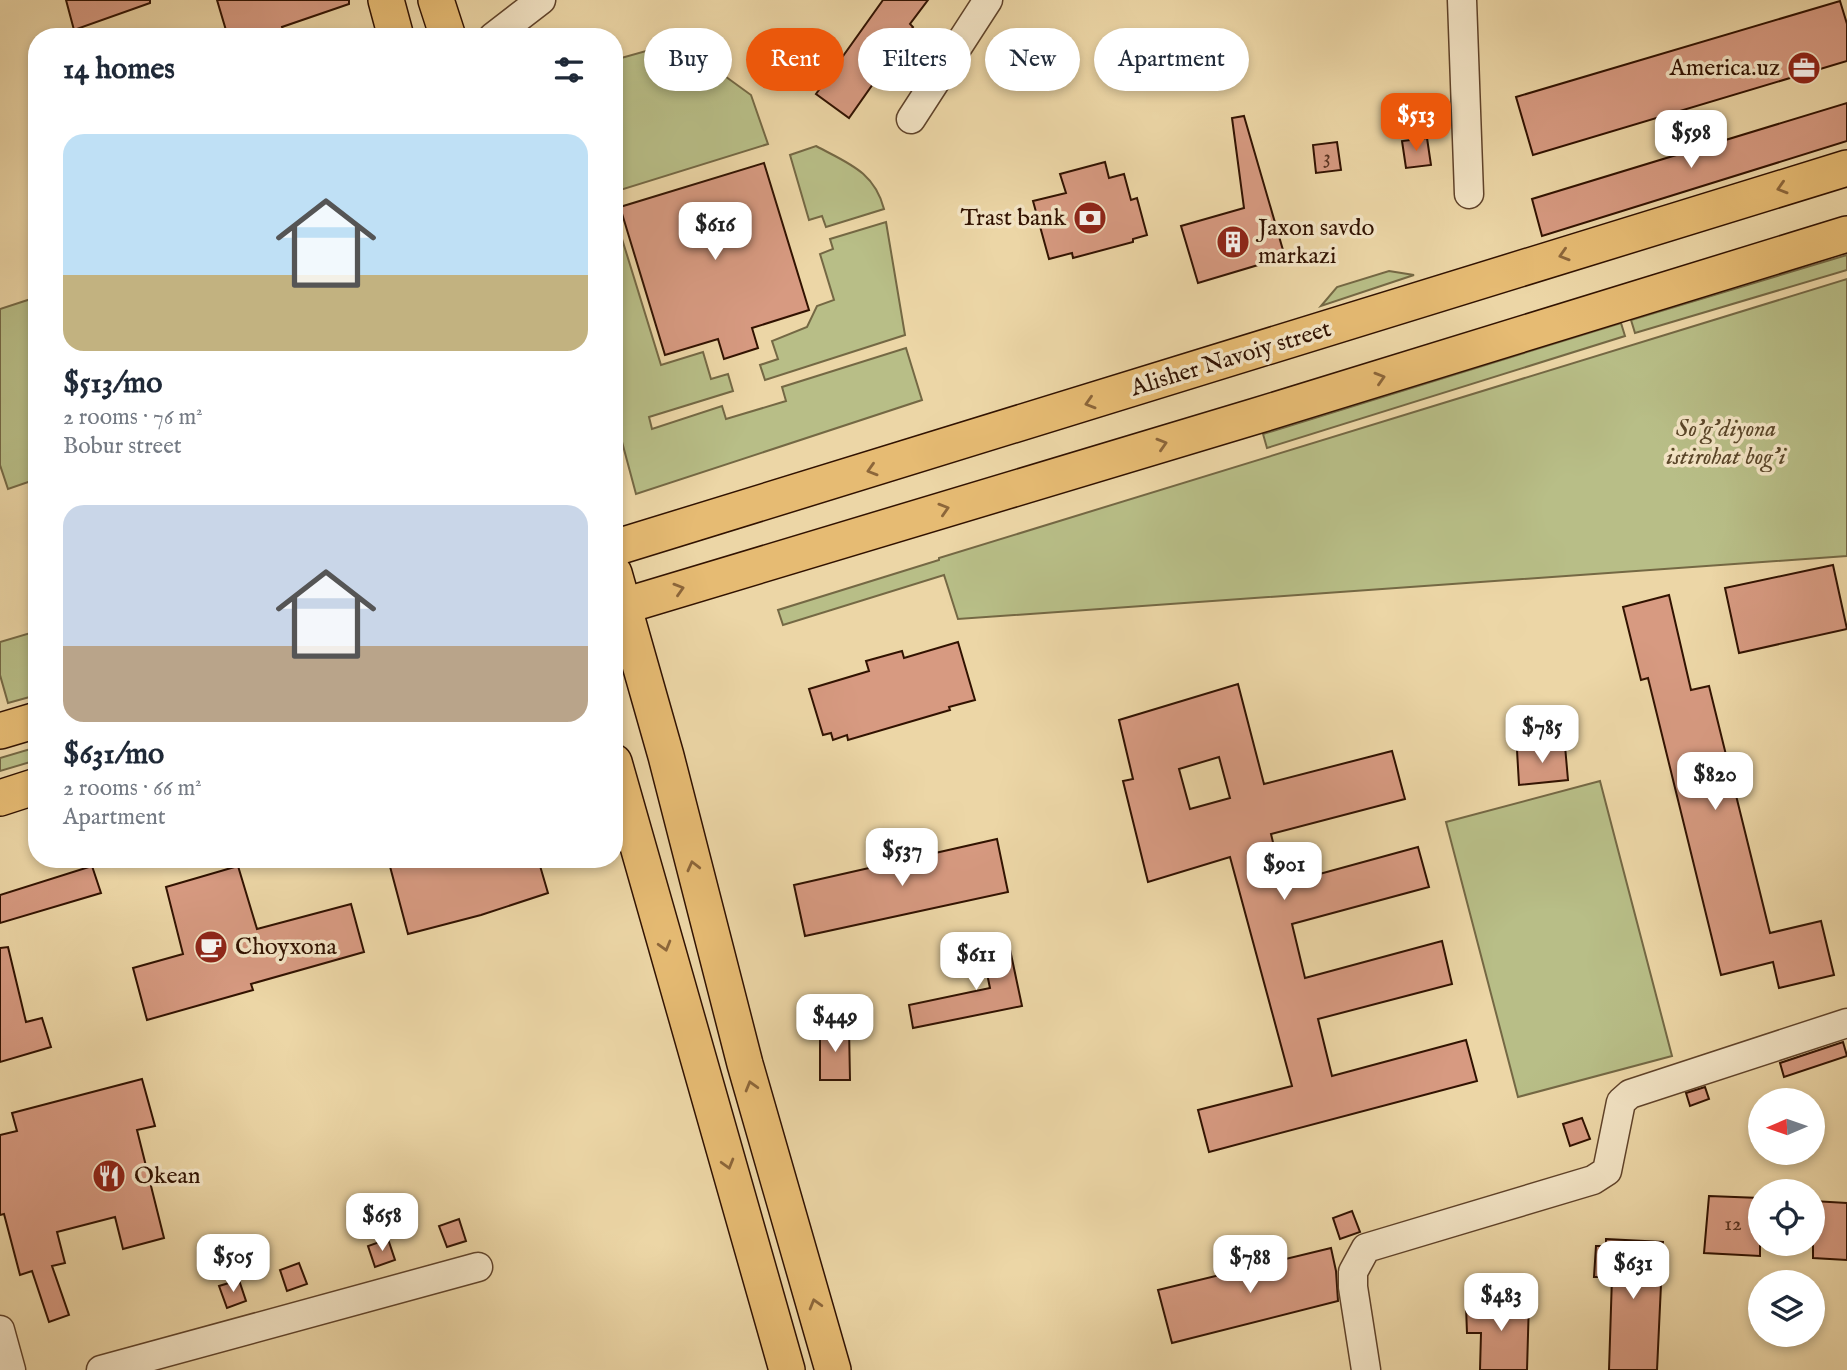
<!DOCTYPE html>
<meta charset="utf-8">
<style>
:root{--surface:#fff;--page:#f6f6f7;--text:#1f2937;--muted:#747a83;--accent:#ea580c}
body{margin:0;font-family:"IM FELL English",serif;background:var(--page);color:var(--text);height:100vh;display:flex;flex-direction:column;font-size:26px;white-space:nowrap}
*{box-sizing:border-box;margin:0}
p{font-size:23px;color:var(--muted)}
.icon{flex:none;width:38px;height:38px;fill:none;stroke:currentColor;stroke-width:2;stroke-linecap:round;stroke-linejoin:round}
.map{position:relative;flex:1;overflow:hidden}
.side{position:absolute;left:28px;top:28px;width:595px;height:840px;display:flex;flex-direction:column;background:var(--surface);border-radius:28px;box-shadow:0 4px 10px #0003}
.side>*{flex:none}
.hud{position:absolute;left:644px;top:28px;width:665px;height:63px;display:flex;gap:14px}
.needle{width:46px;rotate:268deg}
.tools{position:absolute;left:1748px;top:1088px;display:grid;gap:14px}
.tools a{display:grid;place-items:center;width:77px;height:77px;border-radius:50%;background:var(--surface);box-shadow:0 4px 10px #0003;font-size:35px}
.price{position:absolute;translate:-50% -60px;padding:0 16px;border-radius:14px;background:#fff;color:#222;font-size:23px;line-height:46px;filter:drop-shadow(0 2px 4px #0008)}
.price::after{content:'';position:absolute;left:50%;top:42px;width:21px;height:16px;margin-left:-10px;background:inherit;clip-path:polygon(0 0,100% 0,50% 100%)}
.price.on{background:var(--accent);color:#fff}
ul{padding:0;list-style:none}
li{display:grid;align-content:center;gap:14px;height:371px;padding:0 35px}
li span{display:grid;place-items:center;height:217px;border-radius:21px;color:#555}
li>.icon{margin-inline-start:auto}
span .icon{width:126px;height:126px;fill:#fffc;stroke-width:1}
li b{font-size:30px}
h2{display:flex;justify-content:space-between;align-items:center;height:84px;padding:0 35px;font-size:30px}
.tag{padding:0 24px;border-radius:32px;background:var(--surface);box-shadow:0 4px 10px #0003;font-size:24px;line-height:63px}
.tag.on{background:var(--accent);color:#fff}
.map>svg:first-child{display:block}
.green{fill:#b8be87;stroke:#746844;stroke-width:2}
.building{fill:#d79a81;stroke:#311201;stroke-width:2;fill-rule:evenodd}
.lines{fill:none;stroke-linecap:round;stroke-linejoin:round}
.minor-casing{stroke:#60432a;stroke-width:31}
.major-casing{stroke:#311201;stroke-width:38}
.minor{stroke:#f3e4c5;stroke-width:28}
.major{stroke:#e6bb73;stroke-width:35}
.oneway{stroke:#8c663a}
.labels{text-anchor:middle;dominant-baseline:central;stroke-width:7;stroke-linejoin:round;paint-order:stroke}
.number-label{font-size:21px;fill:#5a3421}
.poi-label{font-size:24px;fill:#311201;stroke:#f3e4c5;text-anchor:start}
.street-label{font-size:24px;fill:#311201;stroke:#f3e4c5}
.park-label{font-size:24px;font-style:italic;fill:#5a4629;stroke:#f3e4c5}
</style>
<div class="map">
<svg width="1847" height="1370" viewBox="0 0 1847 1370">
<rect width="100%" height="100%" fill="#ecd6a6"/>
<filter id="stains"><feTurbulence type="fractalNoise" baseFrequency=".00286" numOctaves="4"/><feColorMatrix values="0 0 0 0 .2 0 0 0 0 .09 0 0 0 0 .02 0 0 0 .5 -.17"/></filter>
<radialGradient id="worn" r=".72"><stop offset=".6" stop-color="#630" stop-opacity="0"/><stop offset="1" stop-color="#630" stop-opacity=".3"/></radialGradient>
<g class="green">
<path d="M678 42 751 95 768 144 614 192V60Z"/>
<path d="M816 146C847 163 874 171 884 209L826 227 822 216 809 220 790 155Z"/>
<path d="M614 213 661 365 703 352 711 379 728 374 733 391 649 417 652 429 722 406 726 419 786 401 782 387 906 348 922 400 636 494 614 412Z"/>
<path d="M886 222 905 335 765 380 760 365 778 359 772 341 807 327 817 306 834 300 820 254 833 249 830 239Z"/>
<path d="M1847 255V270L1635 333 1631 320Z"/>
<path d="M1389 271 1414 275 1321 306 1337 287Z"/>
<path d="M1847 279V556L958 619 944 575 783 625 778 610 939 560V558Z"/>
<path d="M37 297V479L8 489 0 465V309Z"/>
<path d="M1621 323 1625 336 1267 448 1263 434Z"/>
<path d="M37 631V695L8 703 0 675V642Z"/>
<path d="M37 747V760L0 771V758Z"/>
<path d="M1600 781 1672 1056 1518 1097 1446 822Z"/>
</g>
<g class="building">
<path d="M66 0H150V3L74 30Z"/>
<path d="M217 0H349V4L282 27 285 37H228Z"/>
<path d="M883 0H928L910 24 913 27 849 118 816 94Z"/>
<path d="M1840 1 1847 24V61L1533 155 1516 97Z"/>
<path d="M1847 103V141L1542 236 1532 199Z"/>
<path d="M1244 116 1285 257 1198 283 1181 226 1244 208 1232 118Z"/>
<path d="M1427 138 1431 165 1406 168 1402 141Z"/>
<path d="M1337 142 1341 170 1316 173 1313 145Z"/>
<path d="M1105 162 1109 178 1124 174 1131 200 1137 198 1147 235 1133 239V242L1073 258 1072 253 1049 259 1033 201 1066 193 1060 174Z"/>
<path d="M764 163 809 310 752 328 758 348 724 359 718 339 665 355 620 207Z"/>
<path d="M1833 565 1847 629 1739 653 1725 588Z"/>
<path d="M1669 595 1691 690 1709 686 1770 933 1821 921 1834 975 1779 988 1773 962 1721 975 1648 678 1641 680 1623 607Z"/>
<path d="M958 642 975 700 949 707 950 710 848 740 847 735 833 740 831 733 823 735 809 689 869 671 866 661 902 651 904 658Z"/>
<path d="M1238 684 1264 784 1392 751 1405 799 1271 834 1283 884 1418 847 1429 887 1292 924 1305 978 1442 941 1452 984 1318 1019 1332 1076 1466 1040 1477 1081 1209 1152 1198 1110 1292 1086 1230 857 1148 882 1123 781 1133 779 1119 720ZM1219 757 1230 798 1190 809 1179 769Z"/>
<path d="M1565 746 1568 780 1519 785 1517 750Z"/>
<path d="M997 839 1008 892 805 936 794 885Z"/>
<path d="M388 859H538L548 893 481 915 408 934Z"/>
<path d="M92 866 101 893 0 923V895Z"/>
<path d="M238 866 257 929 351 904 364 952 251 984 253 990 147 1020 133 968 183 954 166 887Z"/>
<path d="M1008 940 1022 1006 913 1028 909 1005 990 988 981 945Z"/>
<path d="M8 947 26 1022 42 1018 51 1047 0 1062V948Z"/>
<path d="M849 1027 850 1080H820V1028Z"/>
<path d="M1843 1042 1847 1056 1784 1077 1780 1063Z"/>
<path d="M142 1079 155 1126 137 1130 164 1238 123 1249 115 1217 57 1232 65 1263 52 1266 69 1315 49 1322 32 1271 20 1275 4 1214 0 1215V1135L17 1131 12 1113Z"/>
<path d="M1705 1087 1709 1099 1690 1106 1686 1093Z"/>
<path d="M1582 1118 1590 1139 1570 1146 1563 1124Z"/>
<path d="M1709 1196 1760 1198V1256L1704 1253Z"/>
<path d="M1813 1201 1847 1203V1260L1813 1258Z"/>
<path d="M1352 1211 1360 1232 1340 1239 1333 1218Z"/>
<path d="M459 1219 466 1241 447 1247 439 1226Z"/>
<path d="M388 1239 395 1260 375 1267 368 1246Z"/>
<path d="M1606 1239 1663 1242 1657 1370H1609L1612 1277H1594L1596 1246H1606Z"/>
<path d="M1331 1248 1336 1271 1338 1301 1172 1343 1158 1290Z"/>
<path d="M299 1263 307 1284 287 1291 280 1270Z"/>
<path d="M239 1280 246 1301 227 1308 219 1286Z"/>
<path d="M1477 1299 1529 1300 1527 1370H1480L1481 1333H1467L1466 1306H1477Z"/>
</g>
<g class="lines">
<defs>
<g id="minor">
<path d="M1462 0 1469 194"/>
<path d="M493 37 541 0"/>
<path d="M911 119 988 0"/>
<path d="M0 1330 11 1370"/>
<path d="M101 1370 478 1267"/>
<path d="M1366 1370 1353 1287V1272L1366 1248 1593 1180 1607 1171 1621 1102 1630 1094 1847 1023"/>
</g>
<g id="major">
<path d="M386 0 396 37"/>
<path d="M436 0 448 37"/>
<path d="M614 548 1847 168"/>
<path d="M614 573 666 756 745 1064 833 1370"/>
<path d="M614 609 1256 416 1847 234"/>
<path d="M0 731 37 720"/>
<path d="M614 762 787 1370"/>
<path d="M0 798 37 786"/>
</g>
</defs>
<use href="#minor" class="minor-casing"/>
<use href="#major" class="major-casing"/>
<use href="#minor" class="minor"/>
<use href="#major" class="major"/>
</g>
<defs><path id="oneway-chevron" d="M-2-3.5L2.5 0L-2 3.5" fill="none" stroke-width="1.6" stroke-linecap="round" stroke-linejoin="round" transform="scale(1.75)"/></defs>
<g class="oneway">
<use href="#oneway-chevron" transform="translate(1782 188) rotate(163)"/>
<use href="#oneway-chevron" transform="translate(1564 255) rotate(163)"/>
<use href="#oneway-chevron" transform="translate(1380 378) rotate(-17)"/>
<use href="#oneway-chevron" transform="translate(1090 403) rotate(163)"/>
<use href="#oneway-chevron" transform="translate(1162 444) rotate(-17)"/>
<use href="#oneway-chevron" transform="translate(872 470) rotate(163)"/>
<use href="#oneway-chevron" transform="translate(944 509) rotate(-17)"/>
<use href="#oneway-chevron" transform="translate(679 589) rotate(-17)"/>
<use href="#oneway-chevron" transform="translate(693 866) rotate(-104)"/>
<use href="#oneway-chevron" transform="translate(665 946) rotate(74)"/>
<use href="#oneway-chevron" transform="translate(751 1086) rotate(-106)"/>
<use href="#oneway-chevron" transform="translate(728 1164) rotate(74)"/>
<use href="#oneway-chevron" transform="translate(815 1304) rotate(-106)"/>
</g>
<defs>
<symbol id="office-disc" viewBox="-11 -11 22 22"><circle r="9.5" fill="#8f2418" stroke="#f3e4c5"/><path d="M-6-3h4V-5.5h4V-3h4V5H-6ZM-1-4.5V-3h2v-1.5ZM-6 0V1H6V0Z" fill="#fff"/></symbol>
<symbol id="bank-disc" viewBox="-11 -11 22 22"><circle r="9.5" fill="#8f2418" stroke="#f3e4c5"/><path d="M-6-4H6V4H-6ZM0-2.3a2.3 2.3 0 1 0 0 4.6a2.3 2.3 0 1 0 0-4.6Z" fill="#fff"/></symbol>
<symbol id="building-disc" viewBox="-11 -11 22 22"><circle r="9.5" fill="#8f2418" stroke="#f3e4c5"/><path d="M-4-6H4V6H1V3H-1V6H-4ZM-2.5-4.3h1.7v1.8h-1.7ZM.8-4.3h1.7v1.8H.8ZM-2.5-1h1.7V.8h-1.7ZM.8-1h1.7V.8H.8Z" fill="#fff"/></symbol>
<symbol id="cafe-disc" viewBox="-11 -11 22 22"><circle r="9.5" fill="#8f2418" stroke="#f3e4c5"/><path d="M-5.5-4.5H6V0H3Q3 3.5 0 3.5H-2.5Q-5.5 3.5-5.5 0ZM3-3.2v2h1.7v-2ZM-6 4.5H4V6H-6Z" fill="#fff"/></symbol>
<symbol id="restaurant-disc" viewBox="-11 -11 22 22"><circle r="9.5" fill="#8f2418" stroke="#f3e4c5"/><path d="M-5-6h1v4h1v-4h1v4h1v-4h1v5L-1.5 .5V6h-2V.5L-5-1ZM5-6V6H3V1.5H1.5Q1.5-4 5-6Z" fill="#fff"/></symbol>
</defs>
<g fill-rule="evenodd">
<use href="#office-disc" x="1785" y="49" width="38" height="38"/>
<use href="#bank-disc" x="1071" y="199" width="38" height="38"/>
<use href="#building-disc" x="1214" y="223" width="38" height="38"/>
<use href="#cafe-disc" x="192" y="928" width="38" height="38"/>
<use href="#restaurant-disc" x="90" y="1157" width="38" height="38"/>
</g>
<g class="labels">
<g class="number-label">
<text x="1327" y="157">3</text>
<text x="1733" y="1224">12</text>
</g>
<g class="poi-label">
<text x="1780" y="68" text-anchor="end">America.uz</text>
<text x="1066" y="218" text-anchor="end">Trast bank</text>
<text x="1258" y="228">Jaxon savdo<tspan x="1258" dy="28">markazi</tspan></text>
<text x="235" y="947">Choyxona</text>
<text x="134" y="1176">Okean</text>
</g>
<g class="street-label">
<text transform="translate(1231 359) rotate(-17)">Alisher Navoiy street</text>
</g>
<g class="park-label">
<text x="1726" y="429">So'g'diyona<tspan x="1726" dy="28">istirohat bog'i</tspan></text>
</g>
</g>
<rect width="100%" height="100%" filter="url(#stains)"/>
<rect width="100%" height="100%" fill="url(#worn)"/>
</svg>
<div class="tools">
<a><svg class="needle" viewBox="-14 -14 28 28"><path d="M0-13l5 13h-10z" fill="#e53935"/><path d="M0 13l5-13h-10z" fill="#747a83"/></svg></a>
<a><svg class="icon" aria-label="locate" viewBox="0 0 24 24"><circle cx="12" cy="12" r="6"/><path d="M12 2v4M12 18v4M2 12h4M18 12h4"/></svg></a>
<a><svg class="icon" aria-label="layers" viewBox="0 0 24 24"><path d="M12 4l9 5-9 5-9-5zM3 14l9 5 9-5"/></svg></a>
</div>
<b class="price on" style="left:1416px;top:153px">$513</b>
<b class="price" style="left:1691px;top:170px">$598</b>
<b class="price" style="left:715px;top:262px">$616</b>
<b class="price" style="left:1542px;top:765px">$785</b>
<b class="price" style="left:1715px;top:812px">$820</b>
<b class="price" style="left:902px;top:888px">$537</b>
<b class="price" style="left:1284px;top:902px">$901</b>
<b class="price" style="left:976px;top:992px">$611</b>
<b class="price" style="left:835px;top:1054px">$449</b>
<b class="price" style="left:382px;top:1253px">$658</b>
<b class="price" style="left:233px;top:1294px">$505</b>
<b class="price" style="left:1250px;top:1295px">$788</b>
<b class="price" style="left:1633px;top:1301px">$631</b>
<b class="price" style="left:1501px;top:1333px">$483</b>
<div class="hud">
<a class="tag">Buy</a>
<a class="tag on">Rent</a>
<a class="tag">Filters</a>
<a class="tag">New</a>
<a class="tag">Apartment</a>
</div>
<section class="side">
<h2>14 homes<svg class="icon" aria-label="filters" viewBox="0 0 24 24"><path d="M4 7h16M4 17h16"/><circle cx="9" cy="7" r="2"/><circle cx="15" cy="17" r="2"/></svg></h2>
<ul>
<li><span style="background:linear-gradient(#bfe0f5 65%,#c2b280 0)"><svg class="icon" aria-label="home" viewBox="0 0 24 24"><path d="M3 11l9-7 9 7M6 9v11h12V9"/></svg></span><div><b>$513/mo</b><p>2 rooms · 76 m²</p><p>Bobur street</p></div></li>
<li><span style="background:linear-gradient(#c9d6e8 65%,#b9a48a 0)"><svg class="icon" aria-label="home" viewBox="0 0 24 24"><path d="M3 11l9-7 9 7M6 9v11h12V9"/></svg></span><div><b>$631/mo</b><p>2 rooms · 66 m²</p><p>Apartment</p></div></li>
</ul>
</section>
</div>
